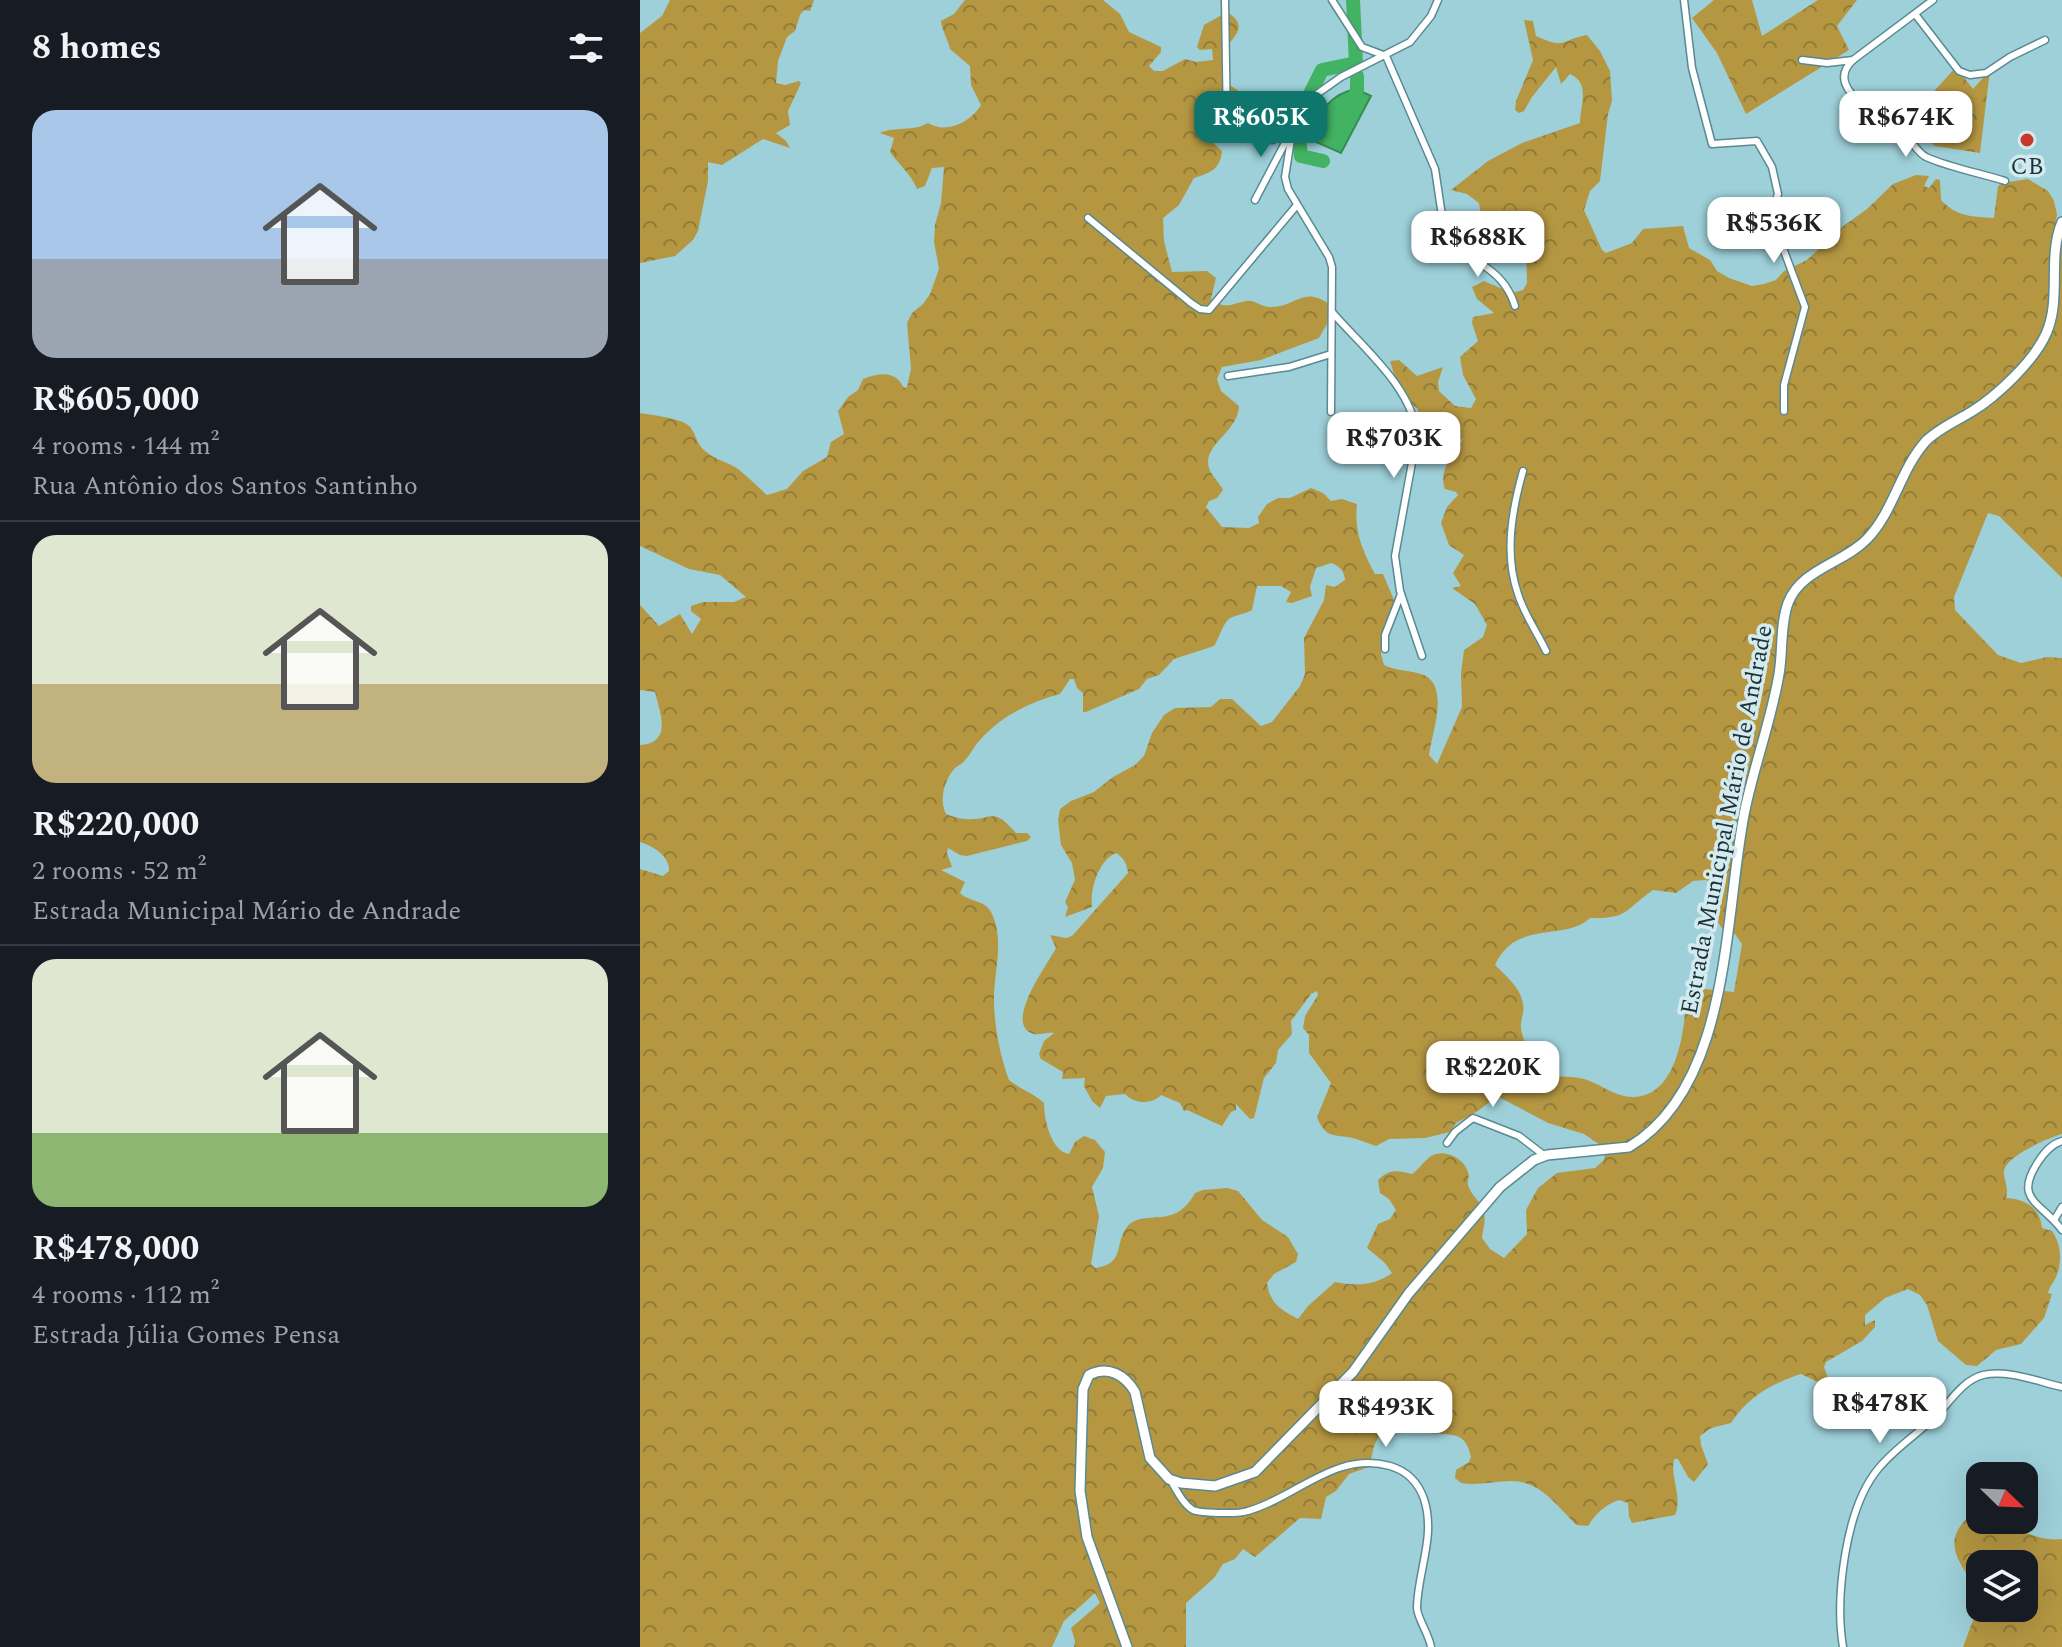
<!DOCTYPE html>
<meta charset="utf-8">
<style>
:root{--surface:#171b24;--page:#242831;--text:#f1f3f6;--muted:#9ea1a6;--line:#363941;--accent:#0f766e}
body{margin:0;font-family:Spectral,serif;background:var(--page);color:var(--text);height:100vh;display:flex;flex-direction:column;font-size:30px;white-space:nowrap}
*{box-sizing:border-box;margin:0}
p{font-size:26px;color:var(--muted)}
.icon{flex:none;width:44px;height:44px;fill:none;stroke:currentColor;stroke-width:2;stroke-linecap:round;stroke-linejoin:round}
.map{position:relative;flex:1;overflow:hidden}
.details{display:flex;flex-direction:column;background:var(--surface);width:640px}
.details>*{flex:none}
.needle{width:52px;rotate:113deg}
.controls{position:absolute;left:1326px;top:1462px;display:grid;gap:16px}
.controls a{display:grid;place-items:center;width:72px;height:72px;border-radius:16px;background:var(--surface);box-shadow:0 8px 32px #0002;font-size:40px}
.price{position:absolute;translate:-50% -68px;padding:0 18px;border-radius:16px;background:#fff;color:#222;font-size:26px;line-height:52px;filter:drop-shadow(0 2px 4px #0008)}
.price::after{content:'';position:absolute;left:50%;top:48px;width:24px;height:18px;margin-left:-12px;background:inherit;clip-path:polygon(0 0,100% 0,50% 100%)}
.price.active{background:var(--accent);color:#fff}
ul{padding:0;list-style:none}
li{display:grid;align-content:center;gap:16px;height:424px;padding:0 32px}
li+li{border-top:2px solid var(--line)}
li span{display:grid;place-items:center;height:248px;border-radius:24px;color:#555}
li>.icon{margin-inline-start:auto}
span .icon{width:144px;height:144px;fill:#fffc;stroke-width:1}
li b{font-size:34px}
h2{display:flex;justify-content:space-between;align-items:center;height:96px;padding:0 32px;font-size:34px}
main{display:flex;flex:1;min-height:0}
.map>svg:first-child{display:block}
.forest{fill:url(#forest-crowns);fill-rule:evenodd}
.water{fill:#41b362;stroke:#368c54;stroke-width:2}
.lines{fill:none;stroke-linecap:round;stroke-linejoin:round}
.river{stroke:#41b362;stroke-width:14}
.street-casing{stroke:#598991;stroke-width:9}
.secondary-casing{stroke:#598991;stroke-width:12}
.street{stroke:#fff;stroke-width:6}
.secondary{stroke:#fff;stroke-width:9}
.poi-dot{fill:#c73a2b;stroke:#d3ebf0;stroke-width:3}
.labels{text-anchor:middle;dominant-baseline:central;stroke-width:7;stroke-linejoin:round;paint-order:stroke}
.poi-label{font-size:24px;fill:#1d3134;stroke:#d3ebf0}
.street-label{font-size:24px;fill:#1d3134;stroke:#d3ebf0}
</style>
<main>
<section class="details">
<h2>8 homes<svg class="icon" aria-label="filters" viewBox="0 0 24 24"><path d="M4 7h16M4 17h16"/><circle cx="9" cy="7" r="2"/><circle cx="15" cy="17" r="2"/></svg></h2>
<ul>
<li><span style="background:linear-gradient(#a9c7e8 60%,#9aa5b1 0)"><svg class="icon" aria-label="home" viewBox="0 0 24 24"><path d="M3 11l9-7 9 7M6 9v11h12V9"/></svg></span><div><b>R$605,000</b><p>4 rooms · 144 m²</p><p>Rua Antônio dos Santos Santinho</p></div></li>
<li><span style="background:linear-gradient(#dfe7d0 60%,#c2b280 0)"><svg class="icon" aria-label="home" viewBox="0 0 24 24"><path d="M3 11l9-7 9 7M6 9v11h12V9"/></svg></span><div><b>R$220,000</b><p>2 rooms · 52 m²</p><p>Estrada Municipal Mário de Andrade</p></div></li>
<li><span style="background:linear-gradient(#dfe7d0 70%,#8fb573 0)"><svg class="icon" aria-label="home" viewBox="0 0 24 24"><path d="M3 11l9-7 9 7M6 9v11h12V9"/></svg></span><div><b>R$478,000</b><p>4 rooms · 112 m²</p><p>Estrada Júlia Gomes Pensa</p></div></li>
</ul>
</section>
<div class="map">
<svg width="1422" height="1647" viewBox="0 0 1422 1647">
<defs>
<pattern id="forest-crowns" width="20" height="18" patternUnits="userSpaceOnUse" patternTransform="scale(2)"><rect width="20" height="18" fill="#b59742"/><path d="M2 6a3 3 0 1 1 6 0M12 15a3 3 0 1 1 6 0" fill="none" stroke="#937c38"/></pattern>
</defs>
<rect width="100%" height="100%" fill="#9ed0d9"/>
<g class="forest">
<path d="M30 0H174L170 11 164 10 160 15 155 31 147 37 138 61 136 83 145 85 159 81 161 83 148 111 150 125 136 133 146 141 150 148 123 139 82 165 68 162V181L58 231 53 240 35 256 0 263V33L22 16Z"/>
<path d="M325 0H463L480 14 489 32 521 47V52L509 66 514 71H523L545 59 556 62 573 60 572 49 560 50 557 47 564 25 587 12C611 27 592 36 585 51 584 52 583 62 583 64L590 75 584 82C594 88 606 92 604 106L568 132V138L582 151C580 170 570 173 554 178L539 205 523 218 524 241 532 272 567 271 576 278 571 299C585 310 591 304 606 301 614 299 621 307 630 307 655 308 663 285 689 304L691 317 679 338 621 360 582 367 577 379 581 391 599 406C598 433 562 444 569 468 572 477 580 483 583 490L577 498 569 501 566 507 582 527 609 528 619 523 618 517 627 504 638 498H650L671 488 683 493 691 501 702 499 717 504C714 531 722 550 735 574H743L754 600 751 615 744 625 741 654 744 665C757 671 768 670 781 674 811 683 792 733 789 755L797 764 822 707 821 673 824 650 843 637 847 625 835 604 812 588 821 586 813 573 824 555 809 545 801 523 807 507 818 495 816 492 805 489C798 472 813 452 823 439L804 444 787 438 777 408 765 401 760 394 750 361 759 360 777 376 803 367 798 382 799 391 815 406 831 408 836 399 823 375 820 357 838 341 832 323 833 317 854 313 837 299 832 287 844 281 872 293 883 290 887 283 886 242 870 235 872 228 869 225 856 242 845 241 839 203 827 194 811 190 848 161 882 143 940 123C940 106 951 83 930 74L921 84 916 67 892 97 884 111 879 113 875 110 876 101 893 60 884 20 893 21 896 36C926 50 920 40 947 35L960 51 970 71 972 101 968 114 960 181 950 191 944 210 962 250 966 253 992 243 1003 229 1043 226 1049 248 1070 260 1077 271 1089 278 1112 286 1124 284 1136 280 1144 271 1167 260 1202 227 1227 209 1253 184 1276 175 1289 176 1284 186 1289 188 1296 179 1300 180 1301 200C1318 218 1333 216 1354 218L1358 186 1362 183 1388 179 1408 191 1414 201 1417 214 1413 245 1419 264 1422 237V578L1359 516 1348 513 1314 597 1315 610 1358 655 1381 663 1407 657 1422 658V1134C1408 1138 1365 1156 1364 1172 1364 1182 1369 1186 1366 1198 1386 1199 1400 1208 1402 1228L1412 1231C1421 1244 1422 1260 1417 1275 1414 1282 1410 1286 1408 1293L1412 1294 1404 1318 1381 1344 1356 1350 1337 1366 1326 1365 1298 1341 1287 1305 1280 1295 1268 1289 1245 1298 1225 1315V1325L1235 1320V1327L1222 1341 1186 1362 1184 1367 1190 1383 1188 1387 1161 1374C1131 1384 1109 1396 1091 1423L1071 1428 1060 1436 1061 1445 1068 1464 1054 1482 1048 1477 1038 1459H1034C1030 1478 1043 1498 1035 1515L992 1523 989 1517 988 1503 979 1500C965 1505 956 1513 948 1526L937 1525C917 1507 902 1481 871 1481 855 1481 837 1486 821 1483L815 1478 816 1470 829 1462 831 1457C825 1426 805 1438 787 1432 783 1431 779 1428 775 1427 767 1425 746 1430 739 1437 733 1443 732 1458 729 1467L709 1474 696 1491 686 1497 681 1519 660 1518 615 1557 603 1549 595 1559 583 1564 574 1578 546 1603V1647H434L435 1641 431 1628 460 1603 455 1593 424 1621 412 1647H0V869L23 876 29 871C30 856 13 846 0 842V745C33 743 20 713 15 692L0 690V605L19 626 40 614 52 634 61 619 51 611V606L63 602H94L106 597 80 575 49 569 0 546V413C12 415 39 418 48 425 56 431 55 443 65 451 75 460 88 462 98 469 108 477 117 486 127 495L147 489 163 471 187 457 191 442 204 434 198 411 208 397 218 390 223 379C240 373 255 370 264 388L267 387 271 369 267 323 272 313 283 304 290 294 299 269 294 242 295 225 301 203 304 167 292 168 285 186 277 189C272 175 259 165 250 152L254 138 240 133C255 126 272 132 288 123 306 134 330 123 341 105L331 85 330 66 310 49C308 39 302 31 301 21L314 14ZM691 563C700 566 704 571 705 580L695 587 686 585 684 600 664 638 665 674 660 686 632 722 621 726 592 699H580L571 707 535 708 524 715 512 733 504 756 495 765 473 777 454 792 431 801 420 809 418 820 421 845 432 863 435 880 425 902 428 907 425 917 452 907C450 889 458 861 476 853 484 858 487 864 488 873L432 936 426 938 410 935 416 948C410 961 361 1025 394 1034 400 1035 408 1032 414 1033L404 1041 399 1054 401 1059 423 1072 422 1079 445 1078 444 1086 452 1101 460 1108 466 1096 485 1094C494 1104 512 1105 521 1095L540 1103 544 1111 547 1110 582 1126 591 1112 596 1110V1104L610 1119 614 1118 624 1078 636 1063 638 1050 652 1034 651 1021 671 994 677 991 678 995 665 1016 663 1028 669 1035V1053L691 1083 677 1117C686 1141 696 1133 716 1139 723 1141 729 1144 736 1146L749 1139 785 1138 810 1132 816 1123 838 1111 857 1096 908 1123 944 1134 966 1149 964 1160 955 1168 917 1173 898 1188 886 1210 887 1234 864 1258 850 1249 842 1238C843 1230 846 1220 844 1213 842 1202 831 1196 828 1185 827 1181 830 1176 828 1172 824 1158 804 1148 791 1156 784 1161 779 1169 772 1174 757 1170 749 1169 738 1180L740 1193 749 1199 756 1210 750 1219 738 1224 727 1248 745 1263 752 1273C734 1286 716 1286 695 1282L668 1306 658 1319C641 1310 630 1304 627 1283L634 1274 656 1262 658 1254 648 1237 622 1220 598 1191 587 1188 563 1190 555 1193C534 1232 504 1207 487 1227 474 1243 486 1264 455 1268L451 1264 459 1216 452 1187 463 1168 465 1152 455 1140 444 1136 435 1142 429 1154C411 1151 404 1120 404 1103 393 1093 380 1089 369 1080 360 1056 354 1025 354 999 354 971 365 939 351 912 345 900 329 902 320 893L325 882 301 870 312 867 307 853 308 848 320 855 327 856 387 841 391 837 387 833H376C352 805 352 821 326 819 319 819 312 816 306 814 299 800 304 780 315 768 318 765 323 764 325 760 331 754 334 746 340 740 361 716 390 702 420 694L430 679H434L437 688 443 693V712H446L499 689 507 679 519 675 534 659 574 646C579 638 582 627 587 621 591 615 604 615 612 610L617 586H641L651 592 646 602 652 603 672 596 670 587 676 568ZM1066 880C1081 890 1081 903 1077 921L1084 931 1095 934 1102 944 1094 992 1054 988 1046 996C1045 1032 1036 1106 984 1096 970 1093 958 1083 944 1079 925 1074 908 1081 895 1062 889 1054 882 1037 881 1028 880 1020 885 1012 883 1004 881 988 866 976 855 965 875 919 925 942 950 918 989 919 984 910 1013 890L1036 893 1053 881Z"/>
<path d="M1074 0H1112L1122 36 1178 0H1217L1197 26 1209 50 1106 114 1077 53 1052 18Z"/>
<path d="M1316 67 1333 89 1350 70 1340 153 1295 146 1266 122Z"/>
<path d="M1332 1514 1340 1515V1520C1371 1520 1392 1543 1422 1539V1647H1323L1336 1612 1339 1594C1322 1563 1297 1543 1332 1514ZM1340 1564H1384V1608H1340Z"/>
</g>
<path class="water" d="M716 89 731 96 701 153 667 138C679 115 688 94 716 89Z"/>
<g class="lines">
<g class="river">
<path d="M714 99 717 90V76"/>
<path d="M683 161 661 156 657 120 682 70 716 63 713 0"/>
</g>
<defs>
<g id="street">
<path d="M585 0 587 130 592 136 633 140 655 122"/>
<path d="M692 0 722 47 746 56 795 169 807 249C838 260 865 273 875 306"/>
<path d="M1044 0 1052 68 1072 144 1117 141 1132 167 1138 194 1131 216 1165 307 1144 385V411"/>
<path d="M1293 0 1213 60C1181 90 1245 116 1264 134 1272 141 1277 152 1286 157 1311 168 1340 173 1365 181"/>
<path d="M1275 14 1319 71 1330 75 1346 73 1370 57 1405 40"/>
<path d="M1162 60 1187 63 1213 60"/>
<path d="M652 133 645 177 648 189 689 257 692 267 691 412"/>
<path d="M615 200 667 101 701 77 770 42 791 16 798 0"/>
<path d="M448 218 551 303 560 309 569 310 657 205"/>
<path d="M692 312C723 348 772 387 777 435L755 556 760 591 782 656"/>
<path d="M588 376 649 367 691 354"/>
<path d="M883 471C872 510 864 554 878 594 884 614 897 632 906 651"/>
<path d="M745 649V635L761 594"/>
<path d="M1422 1141C1411 1144 1404 1153 1398 1162 1373 1200 1401 1202 1422 1230"/>
<path d="M807 1143 815 1132 833 1118 879 1136 905 1156"/>
<path d="M1414 1220 1422 1207"/>
<path d="M531 1481C537 1491 543 1504 553 1510 560 1513 569 1512 577 1513 587 1513 599 1514 608 1511 657 1497 695 1451 750 1466 767 1471 778 1482 784 1499 796 1536 778 1570 777 1607 776 1616 789 1634 791 1647"/>
<path d="M1203 1647C1195 1598 1205 1509 1238 1469 1255 1448 1278 1434 1297 1415 1310 1402 1323 1380 1343 1375 1367 1369 1399 1382 1422 1387"/>
</g>
<path id="secondary" d="M487 1647 447 1537 440 1491 443 1389 449 1375C468 1365 485 1375 495 1392L510 1458 529 1479 541 1483 575 1486 615 1472 713 1372 769 1293 860 1187 894 1160 907 1155 989 1147C1091 1086 1084 918 1104 815 1113 768 1131 722 1139 674 1143 652 1140 625 1148 603 1161 569 1204 563 1227 539 1254 511 1260 470 1286 441 1298 429 1316 421 1331 412 1356 397 1394 361 1406 334 1422 298 1407 258 1422 222"/>
</defs>
<use href="#street" class="street-casing"/>
<use href="#secondary" class="secondary-casing"/>
<use href="#street" class="street"/>
<use href="#secondary" class="secondary"/>
</g>
<circle class="poi-dot" cx="1387" cy="140" r="8"/>
<g class="labels">
<g class="poi-label">
<text x="1387" y="167">CB</text>
</g>
<g class="street-label">
<text transform="translate(1087 820) rotate(-79)">Estrada Municipal Mário de Andrade</text>
</g>
</g>
</svg>
<div class="controls">
<a><svg class="needle" viewBox="-14 -14 28 28"><path d="M0-13l5 13h-10z" fill="#e53935"/><path d="M0 13l5-13h-10z" fill="#9ea1a6"/></svg></a>
<a><svg class="icon" aria-label="layers" viewBox="0 0 24 24"><path d="M12 4l9 5-9 5-9-5zM3 14l9 5 9-5"/></svg></a>
</div>
<b class="price active" style="left:621px;top:159px">R$605K</b>
<b class="price" style="left:1266px;top:159px">R$674K</b>
<b class="price" style="left:1134px;top:265px">R$536K</b>
<b class="price" style="left:838px;top:279px">R$688K</b>
<b class="price" style="left:754px;top:480px">R$703K</b>
<b class="price" style="left:853px;top:1109px">R$220K</b>
<b class="price" style="left:1240px;top:1445px">R$478K</b>
<b class="price" style="left:746px;top:1449px">R$493K</b>
</div>
</main>
